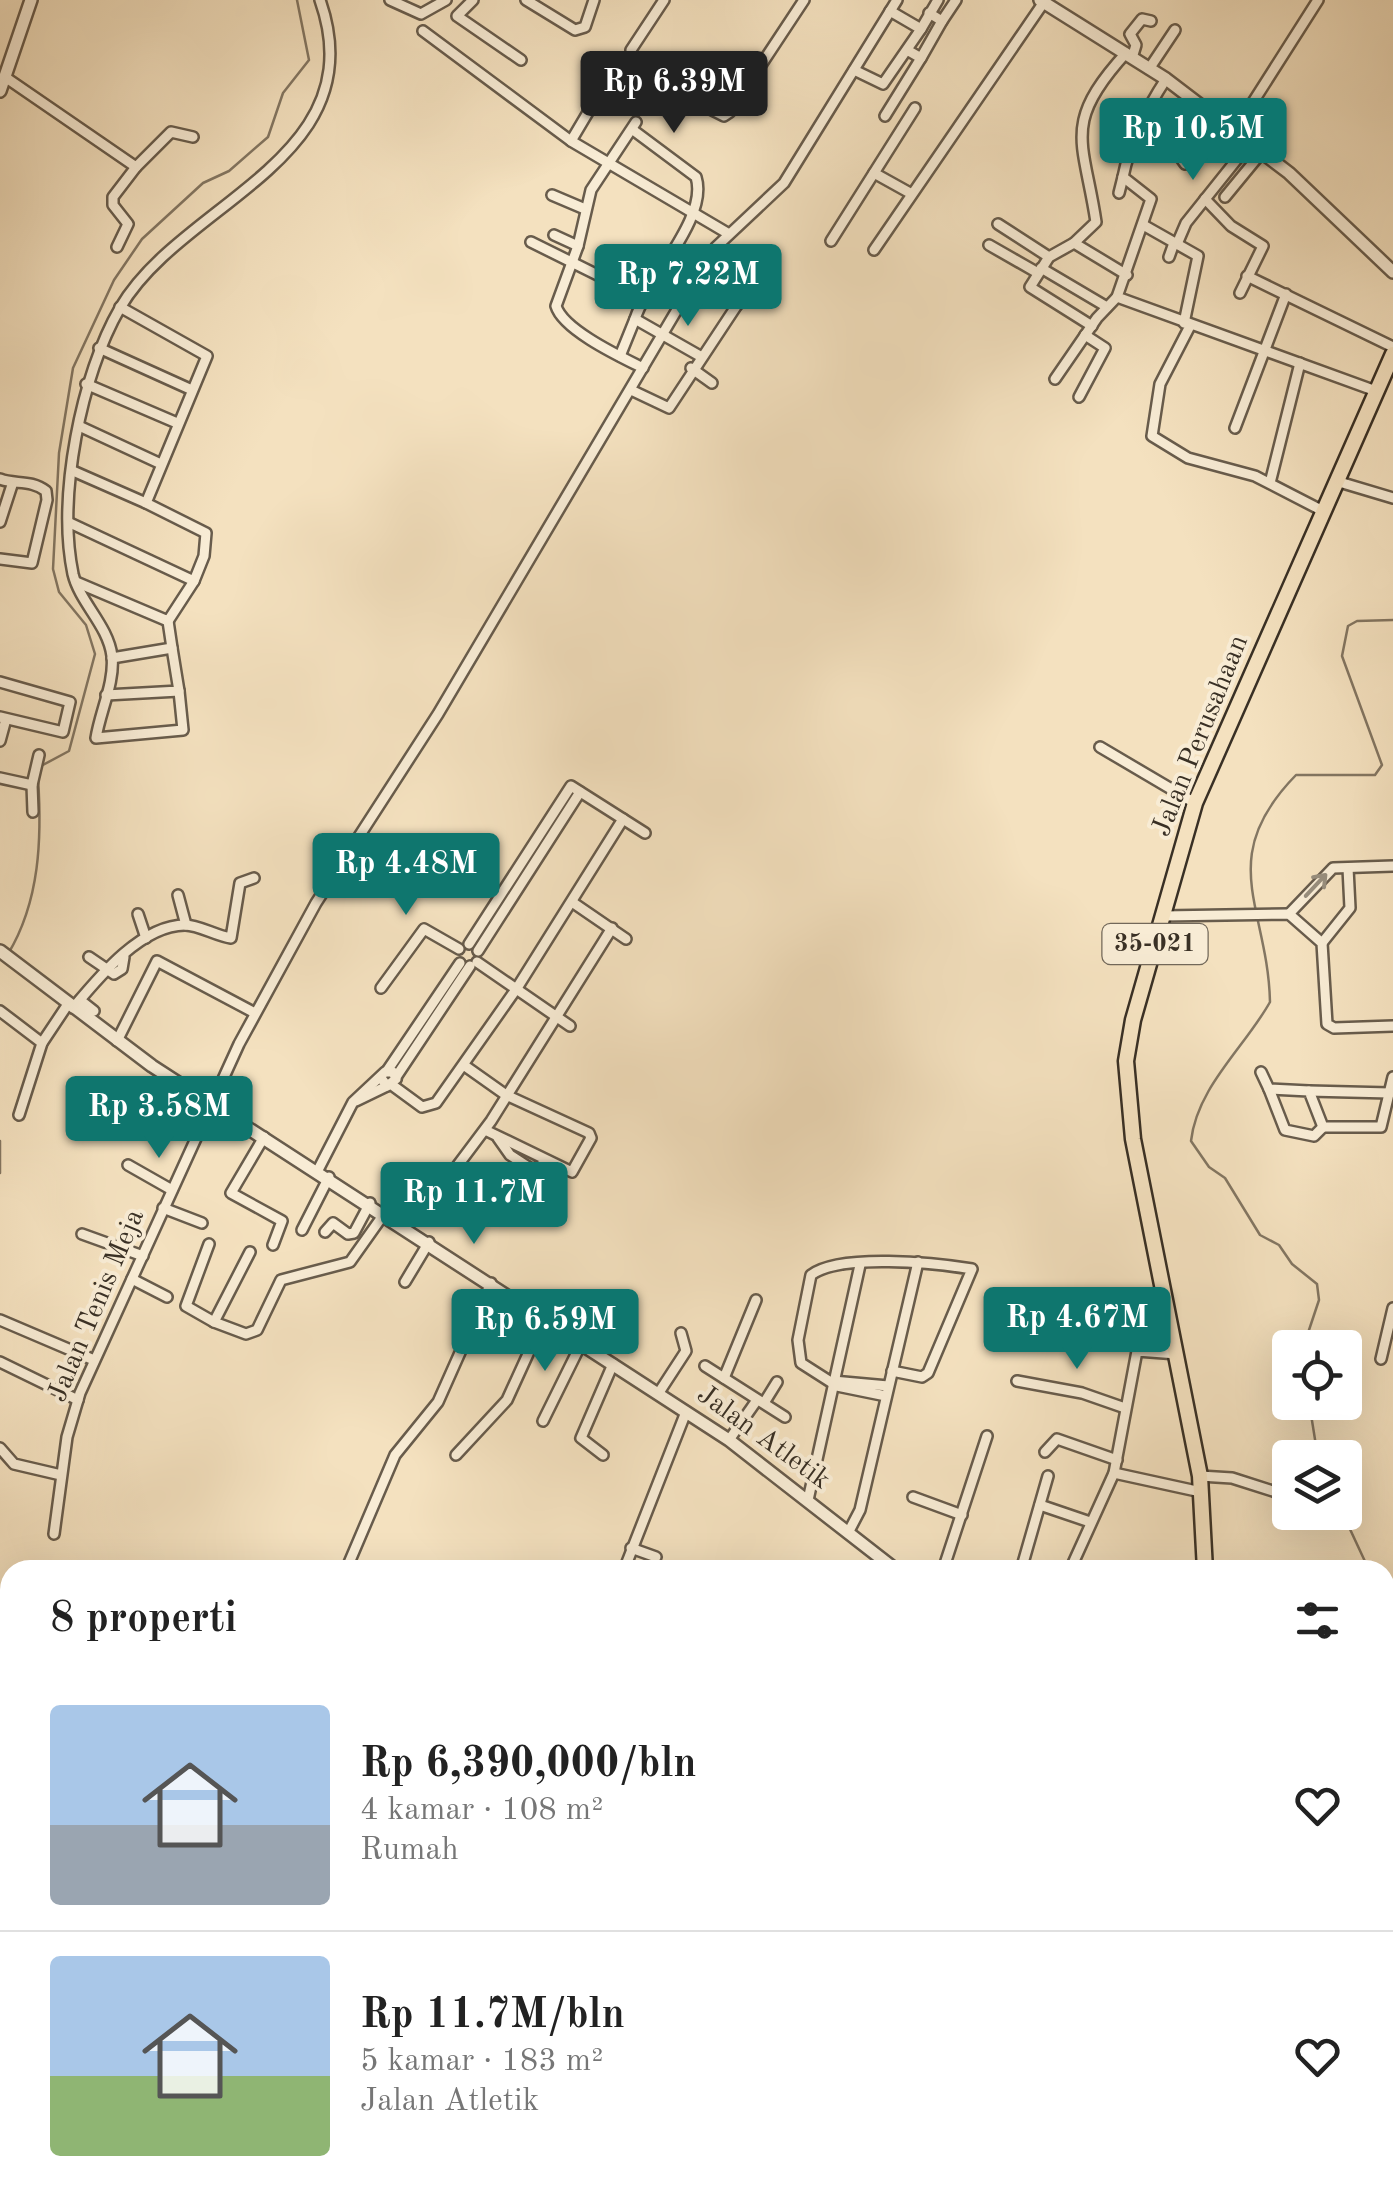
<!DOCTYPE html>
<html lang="id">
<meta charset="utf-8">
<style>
:root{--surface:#fff;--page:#f2f2f2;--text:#222;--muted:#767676;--line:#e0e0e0;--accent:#0f766e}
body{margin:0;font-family:"Old Standard TT",serif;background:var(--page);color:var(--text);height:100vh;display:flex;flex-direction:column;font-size:38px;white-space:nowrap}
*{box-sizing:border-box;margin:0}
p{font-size:32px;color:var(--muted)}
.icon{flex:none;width:55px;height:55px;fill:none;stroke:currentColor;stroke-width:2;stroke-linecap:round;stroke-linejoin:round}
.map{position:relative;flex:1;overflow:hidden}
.drawer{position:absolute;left:0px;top:1560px;width:1395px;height:642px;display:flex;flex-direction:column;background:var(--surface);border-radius:30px 30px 0 0;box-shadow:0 10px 40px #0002}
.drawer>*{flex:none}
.buttons{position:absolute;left:1272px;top:1330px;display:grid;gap:20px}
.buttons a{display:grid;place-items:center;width:90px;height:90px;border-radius:10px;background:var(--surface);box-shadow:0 10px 40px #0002;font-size:50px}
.price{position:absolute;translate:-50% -85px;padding:0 22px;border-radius:10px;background:var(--accent);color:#fff;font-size:32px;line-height:65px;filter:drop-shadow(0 2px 5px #0008)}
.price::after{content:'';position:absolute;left:50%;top:60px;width:30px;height:22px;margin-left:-15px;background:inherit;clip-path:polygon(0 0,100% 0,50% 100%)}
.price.selected{background:#222;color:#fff}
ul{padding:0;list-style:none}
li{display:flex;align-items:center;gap:30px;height:250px;padding:0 50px}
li+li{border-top:2px solid var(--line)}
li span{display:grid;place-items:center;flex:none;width:280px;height:200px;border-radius:10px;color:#555}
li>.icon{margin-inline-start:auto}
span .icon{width:120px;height:120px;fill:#fffc;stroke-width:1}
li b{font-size:42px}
h2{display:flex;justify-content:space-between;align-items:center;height:120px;padding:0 50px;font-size:42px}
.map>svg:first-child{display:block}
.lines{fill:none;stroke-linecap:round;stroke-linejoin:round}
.stream{stroke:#837662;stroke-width:2.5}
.minor-casing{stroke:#685c4c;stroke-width:14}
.tertiary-casing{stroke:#685c4c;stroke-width:16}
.primary-casing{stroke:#393025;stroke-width:19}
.minor{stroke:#f8ecd5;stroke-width:9}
.tertiary{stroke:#f8ecd5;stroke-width:11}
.primary{stroke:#f4e1bf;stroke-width:14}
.oneway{stroke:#988e7d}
.labels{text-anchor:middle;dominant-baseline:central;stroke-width:8;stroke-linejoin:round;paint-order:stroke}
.shield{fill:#f8ecd5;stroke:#72685a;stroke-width:2.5}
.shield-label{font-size:25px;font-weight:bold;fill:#393025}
.street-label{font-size:28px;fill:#393025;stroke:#f8ecd5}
</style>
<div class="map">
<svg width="1393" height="2201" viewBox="0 0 1393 2201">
<rect width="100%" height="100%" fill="#f4e1bf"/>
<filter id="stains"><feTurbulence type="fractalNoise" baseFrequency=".002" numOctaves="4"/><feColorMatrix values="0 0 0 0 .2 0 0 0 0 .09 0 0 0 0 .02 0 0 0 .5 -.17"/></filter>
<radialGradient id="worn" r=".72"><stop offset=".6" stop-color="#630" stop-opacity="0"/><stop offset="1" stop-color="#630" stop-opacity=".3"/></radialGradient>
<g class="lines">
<g class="stream">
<path d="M41 766 69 751 95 654 86 625 59 592 53 569 59 453 73 368 114 280 142 239 203 183 229 171 268 137 283 93 309 60 297 0"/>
<path d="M8 954C40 901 42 838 38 778"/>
<path d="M0 1141V1173"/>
<path d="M1303 1348 1319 1300 1317 1284 1292 1264 1279 1245 1260 1235 1225 1178 1209 1167 1191 1141C1197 1087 1245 1047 1270 1002 1268 907 1214 859 1296 775H1375L1382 765 1342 656 1348 626 1357 621 1393 620"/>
<path d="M1309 1402 1318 1458"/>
<path d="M1342 1512 1369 1570"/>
<path d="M1330 2192 1343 2201"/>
</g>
<defs>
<g id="minor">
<path d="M390 0 421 14 446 0"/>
<path d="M473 0 457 16 521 60"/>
<path d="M526 0 575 30 585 27 594 0"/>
<path d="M929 13 942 21 956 0"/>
<path d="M921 29 938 0"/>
<path d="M423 31 571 141 729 234"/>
<path d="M631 50 664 0"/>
<path d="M907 50 921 58 942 21"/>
<path d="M1132 58 1136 45 1130 34 1142 19 1151 21"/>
<path d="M1149 69 1175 30"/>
<path d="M854 70 883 84 921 29 890 11"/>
<path d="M5 77 136 167 171 132 193 137"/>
<path d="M1166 79C1147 108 1130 142 1123 177L1151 199 1117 297 1376 391"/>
<path d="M708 108 724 116 730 112 804 0"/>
<path d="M885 116 921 58"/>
<path d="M636 122 591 190 578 246 556 306C563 330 621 357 643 368"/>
<path d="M633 130 696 177C709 218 648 278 635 319L700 356"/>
<path d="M1234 132 1318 0"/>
<path d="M571 141 590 109"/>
<path d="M1185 164 1175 150 1198 105"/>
<path d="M874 173 910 193"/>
<path d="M1119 193 1123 177"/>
<path d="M552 195 585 209"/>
<path d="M1225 197 1262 152"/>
<path d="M1205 199 1231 226 1263 246 1240 293"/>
<path d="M998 224 1049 257"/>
<path d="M1145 226 1198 256 1184 323"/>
<path d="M554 235 578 246"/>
<path d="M831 241 915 108"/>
<path d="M531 242 642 297"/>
<path d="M1074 243 1127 275"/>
<path d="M1177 244 1186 223 1250 143"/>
<path d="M989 245 1038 273"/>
<path d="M117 247 128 224 113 205V197L136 167"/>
<path d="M874 250 1044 2"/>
<path d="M1169 257 1174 243"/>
<path d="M1041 268 1107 307"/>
<path d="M1247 276 1393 347"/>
<path d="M737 305 761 279"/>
<path d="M1092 326 1030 287 1049 257 1074 243 1096 222C1084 141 1061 124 1126 53"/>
<path d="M1190 326 1160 384 1152 436 1188 458 1255 476 1323 511"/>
<path d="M99 348 192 390"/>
<path d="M620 356 635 319"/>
<path d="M691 368 712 383"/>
<path d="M1055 379 1097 318 1117 297"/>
<path d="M86 384 177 423"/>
<path d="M631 390 669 408 737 305 695 279"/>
<path d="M1079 397 1105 348 1085 335"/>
<path d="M79 426 161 464"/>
<path d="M1235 428 1286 294"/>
<path d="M73 471 146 503"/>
<path d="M0 479C14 485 31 479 46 491L47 500 32 563 0 559"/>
<path d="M1336 481 1393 498"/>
<path d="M1270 483 1300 363"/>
<path d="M0 522 12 485"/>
<path d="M70 523 194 581 204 556 206 533 146 503 207 356 120 307"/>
<path d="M76 582 168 621 194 581"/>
<path d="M112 658 172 648 168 621"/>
<path d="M0 682 70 702 63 732 0 717"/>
<path d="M179 691 183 730 96 738C100 712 115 682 112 656 108 625 80 603 73 574 57 497 81 375 120 308 182 201 376 159 320 0"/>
<path d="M106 695 179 691 172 648"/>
<path d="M0 741 6 719"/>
<path d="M1100 747 1195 803"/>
<path d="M0 778 32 785 39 755"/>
<path d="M32 785 33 812"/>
<path d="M178 895 186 925"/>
<path d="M572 902 626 939"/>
<path d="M138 914 146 938"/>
<path d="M1289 914 1333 868 1393 866"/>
<path d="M1163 916 1289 914 1322 943 1327 1024 1334 1028 1393 1026"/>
<path d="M1322 943 1350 908 1348 868"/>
<path d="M469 944 571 786 645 833"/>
<path d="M478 951 580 792"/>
<path d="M89 957 114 974 122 969 124 957"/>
<path d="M477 962 570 1026"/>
<path d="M381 988 424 929 459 949"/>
<path d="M80 1000 94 1011"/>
<path d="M73 1008C98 978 141 925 185 925 199 925 216 936 231 938L240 883 254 878"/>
<path d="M0 1011 42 1043"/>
<path d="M117 1041 157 961 255 1013"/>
<path d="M465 1066 506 1095 589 1133 591 1138 572 1172 485 1130"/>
<path d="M387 1071 460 963"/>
<path d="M1261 1072 1269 1089 1309 1091 1323 1127H1381L1393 1077"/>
<path d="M396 1077 470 966"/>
<path d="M392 1085 422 1107 436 1103 517 988 623 819"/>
<path d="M1269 1089 1285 1130 1314 1136 1323 1127"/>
<path d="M1309 1091 1390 1093"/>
<path d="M356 1101 387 1086"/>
<path d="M19 1115 42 1043 68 1004"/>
<path d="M264 1137 231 1193 282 1221 273 1245"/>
<path d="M498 1138 510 1155 533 1170 548 1161"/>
<path d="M128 1165 172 1190"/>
<path d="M457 1168 509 1210"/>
<path d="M318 1170 353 1102 385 1072H393L396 1079 387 1086 381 1078"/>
<path d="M449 1177 491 1121 612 928"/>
<path d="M163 1208 202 1223"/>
<path d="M302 1230 329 1177"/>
<path d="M325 1232 333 1223 348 1234 354 1233 370 1203"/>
<path d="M82 1234 143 1256"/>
<path d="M209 1244 186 1306 214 1322"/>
<path d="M250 1252 214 1322 246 1334 257 1330 281 1280 350 1262 384 1214"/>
<path d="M132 1279 167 1297"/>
<path d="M405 1282 429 1242"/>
<path d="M0 1320 94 1360"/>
<path d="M1381 1359 1393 1308"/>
<path d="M0 1362 78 1400"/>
<path d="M705 1366 785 1417"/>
<path d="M724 1378 756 1300"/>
<path d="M833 1381 888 1386"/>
<path d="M1017 1381 1082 1393 1125 1408"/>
<path d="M658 1394 686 1351 681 1333"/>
<path d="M886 1396 837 1386 801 1363 798 1340 811 1275C840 1253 936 1263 972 1269L928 1373 922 1377 892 1371"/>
<path d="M764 1403 777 1382"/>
<path d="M543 1421 581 1344"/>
<path d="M729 1440 757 1400"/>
<path d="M0 1448 14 1464 61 1475"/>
<path d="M1045 1452 1057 1439 1117 1460"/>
<path d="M456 1455 507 1400 544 1319"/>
<path d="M603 1455 581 1438 613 1364"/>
<path d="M1114 1473 1201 1492"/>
<path d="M1200 1476 1232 1478 1279 1493"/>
<path d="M913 1497 962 1515"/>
<path d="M808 1500 860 1265"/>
<path d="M1040 1505 1090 1522"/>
<path d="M848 1533 860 1510 918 1262"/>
<path d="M54 1534 67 1437 80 1393 239 1044 316 903 438 714 704 264 716 247 784 183 897 0"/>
<path d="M631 1548 656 1557"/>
<path d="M346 1570 395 1455 438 1402 491 1283"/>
<path d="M624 1570 686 1412"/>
<path d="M943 1570 987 1436"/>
<path d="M1021 1570 1048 1476"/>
<path d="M1070 1570 1114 1473 1137 1351 1177 1354"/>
<path d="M1385 1726 1393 1727"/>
<path d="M1385 1742 1393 1743"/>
<path d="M1385 1832 1393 1831"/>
<path d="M1385 1901 1393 1898"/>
<path d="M1385 1963 1393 1976"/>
<path d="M0 2032 10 2038"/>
<path d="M0 2076 10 2051"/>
<path d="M1385 2138 1393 2111"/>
<path d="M1385 2168 1393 2173"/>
<path d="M676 2201 682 2192"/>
<path d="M714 2201 720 2192"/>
<path d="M780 2201 785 2192"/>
<path d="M1051 2201 1053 2192"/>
<path d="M1224 2201 1225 2192"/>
</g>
<g id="tertiary">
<path d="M1040 0 1166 79 1289 173 1393 272"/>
<path d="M0 91 31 0"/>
<path d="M0 951 152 1066 729 1440 896 1570"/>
</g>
<g id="primary">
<path d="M1205 1570 1200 1476 1133 1139 1126 1061 1133 1020 1195 803 1393 354"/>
<path d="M1271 2192 1273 2201"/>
</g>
</defs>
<use href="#minor" class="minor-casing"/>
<use href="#tertiary" class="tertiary-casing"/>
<use href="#primary" class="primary-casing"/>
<use href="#minor" class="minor"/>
<use href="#tertiary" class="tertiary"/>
<use href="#primary" class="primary"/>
</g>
<defs><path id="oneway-shaft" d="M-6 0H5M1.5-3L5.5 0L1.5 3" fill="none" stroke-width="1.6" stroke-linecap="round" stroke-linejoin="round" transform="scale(2.5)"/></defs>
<use class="oneway" href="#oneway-shaft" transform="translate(1316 885) rotate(-47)"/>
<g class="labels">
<rect class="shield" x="1102.5" y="924" width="105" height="40" rx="8"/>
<g class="shield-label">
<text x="1155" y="944">35-021</text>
</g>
<g class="street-label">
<text transform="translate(1201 736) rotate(-68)">Jalan Perusahaan</text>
<text transform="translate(97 1306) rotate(-67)">Jalan Tenis Meja</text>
<text transform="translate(763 1438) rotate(36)">Jalan Atletik</text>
</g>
</g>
<rect width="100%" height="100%" filter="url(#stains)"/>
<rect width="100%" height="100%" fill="url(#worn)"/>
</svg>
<div class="buttons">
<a><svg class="icon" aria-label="locate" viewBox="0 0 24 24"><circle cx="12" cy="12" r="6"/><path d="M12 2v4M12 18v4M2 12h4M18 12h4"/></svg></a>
<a><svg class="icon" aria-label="layers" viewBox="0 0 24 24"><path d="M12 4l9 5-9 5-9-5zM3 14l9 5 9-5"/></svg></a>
</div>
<b class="price selected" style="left:674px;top:136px">Rp 6.39M</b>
<b class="price" style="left:1193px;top:183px">Rp 10.5M</b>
<b class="price" style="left:688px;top:329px">Rp 7.22M</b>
<b class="price" style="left:406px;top:918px">Rp 4.48M</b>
<b class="price" style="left:159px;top:1161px">Rp 3.58M</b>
<b class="price" style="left:474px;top:1247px">Rp 11.7M</b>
<b class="price" style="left:1077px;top:1372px">Rp 4.67M</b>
<b class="price" style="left:545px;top:1374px">Rp 6.59M</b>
<section class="drawer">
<h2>8 properti<svg class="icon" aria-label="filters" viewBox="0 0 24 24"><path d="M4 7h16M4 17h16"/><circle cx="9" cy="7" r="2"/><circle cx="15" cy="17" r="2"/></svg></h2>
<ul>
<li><span style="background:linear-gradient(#a9c7e8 60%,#9aa5b1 0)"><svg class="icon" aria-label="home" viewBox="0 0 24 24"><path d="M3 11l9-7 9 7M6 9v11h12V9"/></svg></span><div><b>Rp 6,390,000/bln</b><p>4 kamar · 108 m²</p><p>Rumah</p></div><svg class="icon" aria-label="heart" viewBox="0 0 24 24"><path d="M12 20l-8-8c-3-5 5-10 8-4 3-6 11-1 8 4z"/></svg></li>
<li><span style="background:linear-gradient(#a9c7e8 60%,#8fb573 0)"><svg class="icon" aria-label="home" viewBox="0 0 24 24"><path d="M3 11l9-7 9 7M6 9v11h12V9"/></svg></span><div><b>Rp 11.7M/bln</b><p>5 kamar · 183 m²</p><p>Jalan Atletik</p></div><svg class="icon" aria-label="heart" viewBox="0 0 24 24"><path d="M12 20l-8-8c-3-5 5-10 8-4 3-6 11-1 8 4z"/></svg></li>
</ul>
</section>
</div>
